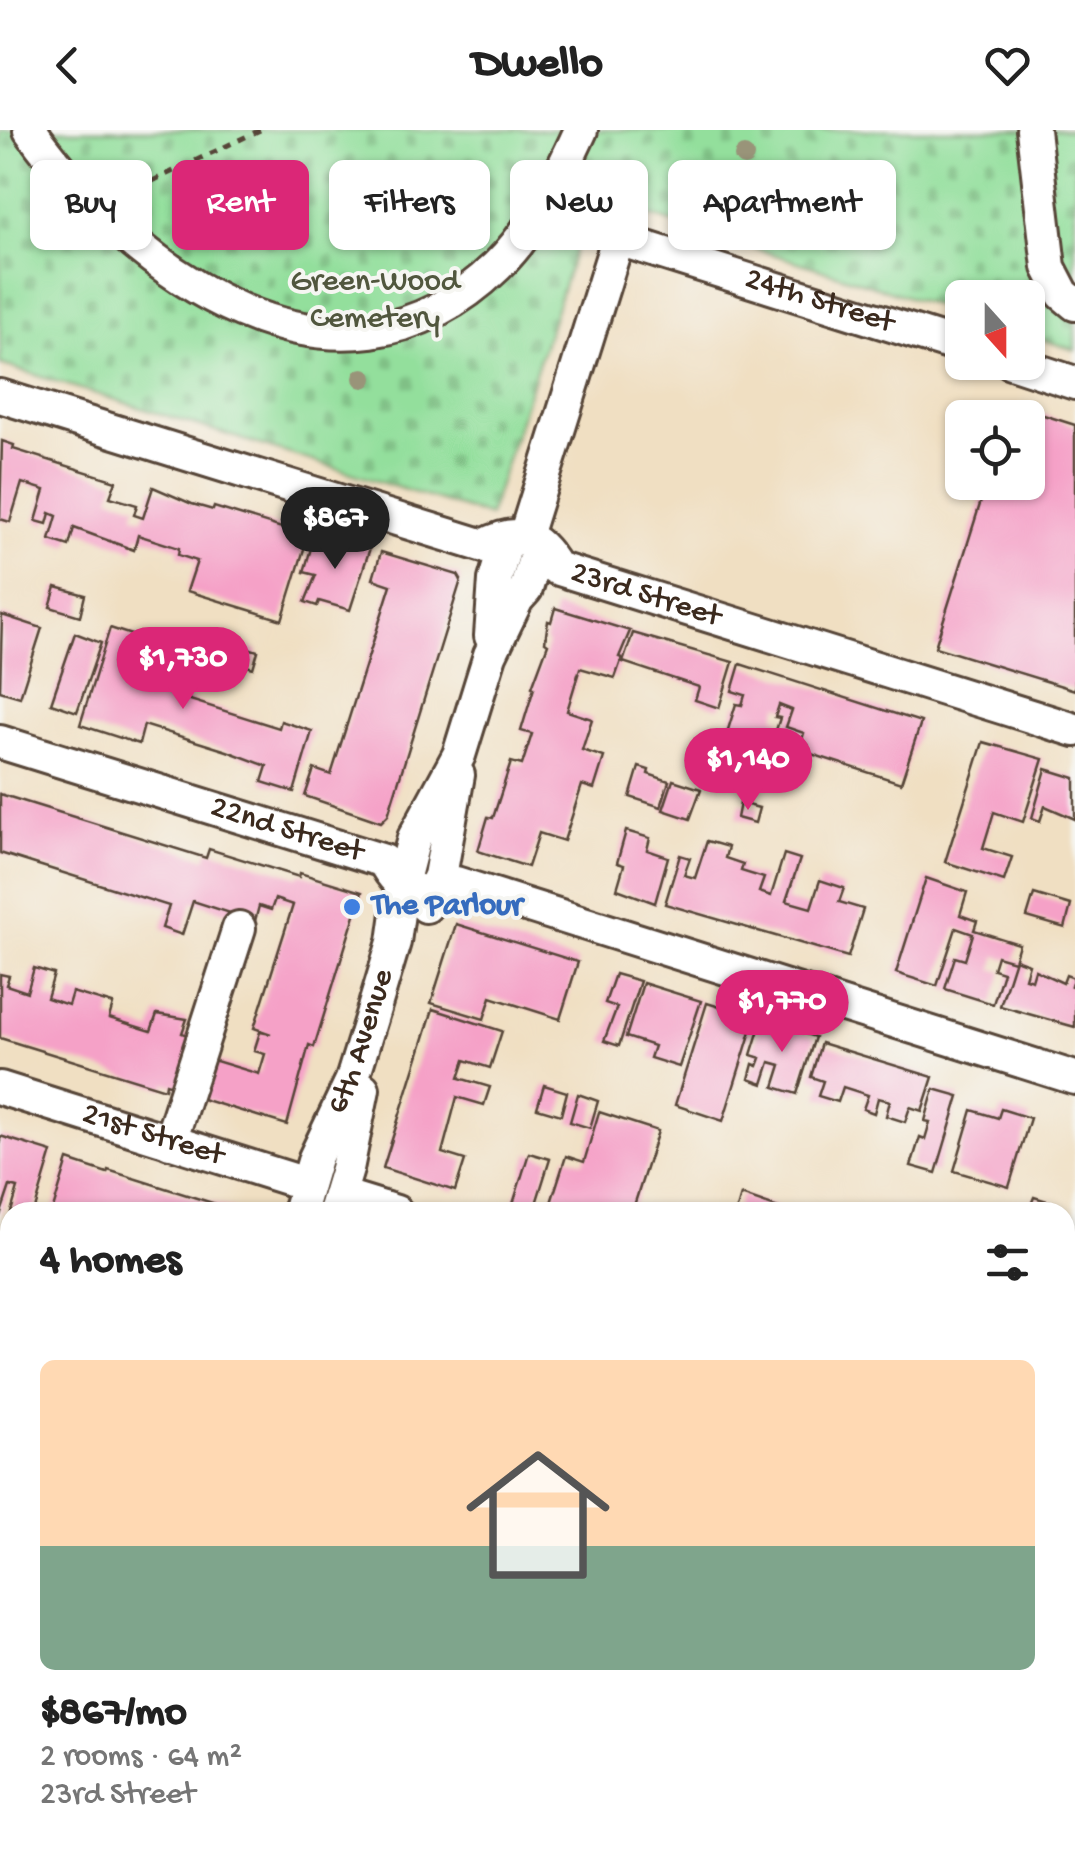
<!DOCTYPE html>
<meta charset="utf-8">
<style>
:root{--surface:#fff;--page:#f6f6f6;--text:#222;--muted:#767676;--line:#e0e0e0;--accent:#db2777}
body{margin:0;font-family:"Gochi Hand",sans-serif;background:var(--page);color:var(--text);height:100vh;display:flex;flex-direction:column;font-size:38px;white-space:nowrap}
*{box-sizing:border-box;margin:0}
p{font-size:32px;color:var(--muted)}
.icon{flex:none;width:55px;height:55px;fill:none;stroke:currentColor;stroke-width:2;stroke-linecap:round;stroke-linejoin:round}
.map{position:relative;flex:1;overflow:hidden}
.side{position:absolute;left:0px;top:1072px;width:1075px;height:672px;display:flex;flex-direction:column;background:var(--surface);border-radius:30px 30px 0 0;box-shadow:0 2px 8px #0004}
.side>*{flex:none}
.banner{position:absolute;left:30px;top:30px;width:1015px;height:90px;display:flex;gap:20px}
.needle{width:65px;rotate:159deg}
.buttons{position:absolute;left:945px;top:150px;display:grid;gap:20px}
.buttons a{display:grid;place-items:center;width:100px;height:100px;border-radius:15px;background:var(--surface);box-shadow:0 2px 8px #0004;font-size:50px}
.price{position:absolute;translate:-50% -85px;padding:0 22px;border-radius:35px;background:var(--accent);color:#fff;font-size:32px;line-height:65px;filter:drop-shadow(0 2px 5px #0008)}
.price::after{content:'';position:absolute;left:50%;top:60px;width:30px;height:22px;margin-left:-15px;background:inherit;clip-path:polygon(0 0,100% 0,50% 100%)}
.price.selected{background:#222;color:#fff}
ul{padding:0;list-style:none}
li{display:grid;align-content:center;gap:20px;height:530px;padding:0 40px}
li+li{border-top:2px solid var(--line)}
li span{display:grid;place-items:center;height:310px;border-radius:15px;color:#555}
li>.icon{margin-inline-start:auto}
span .icon{width:180px;height:180px;fill:#fffc;stroke-width:1}
li b{font-size:42px}
h2{display:flex;justify-content:space-between;align-items:center;height:120px;padding:0 40px;font-size:42px}
.tag{padding:0 35px;border-radius:15px;background:var(--surface);box-shadow:0 2px 8px #0004;font-size:35px;line-height:90px}
.tag.selected{background:var(--accent);color:#fff}
header{display:flex;justify-content:space-between;align-items:center;height:130px;padding:0 40px;background:var(--surface);font-size:45px;font-weight:700}
.map>svg:first-child{display:block}
.cemetery{fill:url(#cemetery-stones);stroke:#67845d;stroke-width:2.5}
.building{fill:#f5a1c7}
.lines{fill:none;stroke-linecap:round;stroke-linejoin:round}
.minor-casing{stroke:#564537;stroke-width:38}
.major-casing{stroke:#564537;stroke-width:45}
.path{stroke:#564537;stroke-width:5;stroke-dasharray:8 8;stroke-linecap:butt}
.minor{stroke:#fff;stroke-width:32}
.major{stroke:#fff;stroke-width:40}
.tree{fill:#999479}
.shop-dot{fill:#3f7fe0;stroke:#f6f6f2;stroke-width:4}
.labels{text-anchor:middle;dominant-baseline:central;stroke-width:8;stroke-linejoin:round;paint-order:stroke}
.park-label{font-size:32px;fill:#51573e;stroke:#f6f6f2}
.street-label{font-size:32px;fill:#3b2a1e;stroke:#f6f6f2}
.shop-label{font-size:32px;font-weight:bold;fill:#366cbe;stroke:#f6f6f2;text-anchor:start}
</style>
<header><svg class="icon" aria-label="back" viewBox="0 0 24 24"><path d="M15 5l-7 7 7 7"/></svg>Dwello<svg class="icon" aria-label="heart" viewBox="0 0 24 24"><path d="M12 20l-8-8c-3-5 5-10 8-4 3-6 11-1 8 4z"/></svg></header>
<div class="map">
<svg width="1075" height="1744" viewBox="0 0 1075 1744">
<defs>
<pattern id="cemetery-stones" width="16" height="16" patternUnits="userSpaceOnUse" patternTransform="scale(2.5)"><rect width="16" height="16" fill="#93df9c"/><path d="M2 7V4a2 2 0 0 1 4 0v3zM10 15v-3a2 2 0 0 1 4 0v3z" fill="#80c086"/></pattern>
</defs>
<rect width="100%" height="100%" fill="#f6f6f2"/>
<filter id="ink" filterUnits="userSpaceOnUse"><feTurbulence type="fractalNoise" baseFrequency=".01" numOctaves="2"/><feDisplacementMap in="SourceGraphic" scale="20" xChannelSelector="R" yChannelSelector="G"/><feConvolveMatrix kernelMatrix="1 2 1 2 8 2 1 2 1" color-interpolation-filters="sRGB"/></filter>
<filter id="wash" filterUnits="userSpaceOnUse"><feTurbulence type="fractalNoise" baseFrequency=".0048" numOctaves="4" result="noise"/><feDisplacementMap in="SourceGraphic" scale="40" xChannelSelector="R" yChannelSelector="G"/><feGaussianBlur stdDeviation="2.25" result="paint"/><feColorMatrix in="noise" values="0 0 0 0 0 0 0 0 0 0 0 0 0 0 0 0 0 1.4 0 .05"/><feComposite in="paint" operator="in"/></filter>
<g filter="url(#wash)">
<rect width="100%" height="100%" fill="#f0dfc2"/>
<path class="cemetery" d="M0 0H1075V220L1028 205V168H962V184L592 67 489 386 0 234Z"/>
<g id="blocks">
<g class="building">
<path d="M1012 275 1075 295V560L935 517 987 352H1028V288H1008Z"/>
<path d="M2 311 14 315 13 319 116 351 110 367 137 375 134 385 143 388 153 357 192 374 213 380 214 377 308 406 282 490 187 461 197 431 178 425 179 418 138 405 134 420 74 398 69 416 50 410 57 386 50 383 47 394 36 391 45 360 22 353 10 392 0 389Z"/>
<path d="M314 408 337 416 339 409 370 418 350 480 319 471 317 476 305 472 316 445 304 442Z"/>
<path d="M381 422 458 445 461 450 388 685 381 692 305 666 314 639 331 645 391 455 373 449Z"/>
<path d="M56 457 85 465 80 486 50 477Z"/>
<path d="M555 478 630 501 619 527 622 528 615 548 580 538 567 581 592 589 582 620 604 627 594 659 582 655 564 711 539 703 528 737 478 721 488 687 493 688 511 632 522 635 532 604 521 601 534 558 532 557 548 514 545 512 548 491 551 492Z"/>
<path d="M2 485 42 498 20 567 0 561Z"/>
<path d="M110 498 168 517 155 559 279 598 281 591 312 601 294 662 262 652 267 636 227 621 144 595 139 614 80 595Z"/>
<path d="M75 503 101 513 77 582 51 573Z"/>
<path d="M633 503 733 532 719 578 695 570 699 557 623 532Z"/>
<path d="M219 505 238 511 233 527 214 521Z"/>
<path d="M238 515 258 521 253 538 234 532Z"/>
<path d="M740 534 921 592 901 653 805 622 808 615 801 613 804 603 786 597 792 580 779 575 775 587 780 588 757 659 714 645 736 574 742 575 745 565 732 561Z"/>
<path d="M983 612 1043 629 1023 692 994 682 983 718 1012 727 1004 751 945 732Z"/>
<path d="M639 637 649 640 648 644 669 651 661 677 630 667Z"/>
<path d="M1046 639 1075 648V689L1045 676 1040 691 1032 688Z"/>
<path d="M673 650 701 659 690 689 663 680Z"/>
<path d="M0 664 206 728 209 719 299 747 300 743 362 762 314 917 309 915 287 995 192 966 203 927 259 944 265 924 254 921 260 902 271 904 254 898 293 775 275 769 271 780 259 776 255 791 193 771 182 805 162 798 169 776 0 723Z"/>
<path d="M740 673 759 678 755 693 737 688Z"/>
<path d="M626 701 650 708 647 720 668 727 655 773 617 759 624 735 617 733Z"/>
<path d="M707 711 728 717 725 728 743 734 741 741 764 748 759 762 771 766 784 724 800 729 786 771 811 778 820 750 844 758 839 772 863 779 848 827 665 774 680 725 690 728 684 745 695 748Z"/>
<path d="M926 748 967 762 960 785 977 791 974 800 1019 814 1014 831 997 826 993 839 1003 842 993 874 945 859 955 827 965 830 973 804 956 798 937 856 896 843Z"/>
<path d="M1034 764 1071 775 1065 798 1027 787Z"/>
<path d="M456 794 578 832 560 889 491 867 484 889 431 873Z"/>
<path d="M1015 829 1029 834 1025 848 1032 850 1035 840 1063 853 1066 845 1074 848 1071 856 1075 857V897L1000 876Z"/>
<path d="M34 838 54 844 47 868 68 875 72 862 113 874 109 888 151 901 157 884 187 889 182 903 195 908 180 957 166 953 165 959 0 908V844L9 846 6 855 27 862Z"/>
<path d="M615 844 640 851 619 916 604 911 617 877 605 873Z"/>
<path d="M643 853 701 871 679 937 650 928 654 916 626 907Z"/>
<path d="M707 873 755 888 723 991 675 975Z"/>
<path d="M433 879 502 901 490 938 465 930 459 948 490 957 484 975 457 967 442 1023 465 1030 455 1061 383 1038Z"/>
<path d="M762 890 815 907 797 964 774 957 781 935 770 932 763 954 749 949 753 934 758 936 761 928 751 925Z"/>
<path d="M821 913 933 947 922 981 910 977 905 992 886 986 890 971 878 968 874 983 863 979 868 965 843 957 838 972 818 966 823 951 811 947Z"/>
<path d="M544 955 567 962 561 985 537 978Z"/>
<path d="M934 959 959 966 936 1043 911 1036 920 1007 925 1009 930 992 925 991Z"/>
<path d="M578 964 598 971 590 998 570 992Z"/>
<path d="M1001 979 1030 988 1009 1057 954 1041 972 980 998 988Z"/>
<path d="M599 982 658 1001 632 1082H548L566 1026 584 1032Z"/>
<path d="M0 1006 52 1022 34 1082H11L18 1058 10 1056 0 1086Z"/>
<path d="M529 1023 550 1029 534 1080 513 1074Z"/>
<path d="M68 1030 107 1043 108 1040 241 1082H52Z"/>
<path d="M741 1065 790 1082H736Z"/>
<path d="M1034 1067 1054 1073 1051 1082H1028Z"/>
<path d="M1065 1125 1075 1128V1244L1065 1240Z"/>
<path d="M0 1196 10 1199V1267L0 1264Z"/>
<path d="M1065 1338 1075 1341V1447L1065 1444Z"/>
<path d="M0 1360 10 1363V1415L0 1412Z"/>
<path d="M1065 1472 1075 1475V1502L1065 1499Z"/>
<path d="M0 1546 10 1549V1564L1 1594Z"/>
<path d="M1065 1572 1075 1575V1602L1065 1599Z"/>
<path d="M1065 1679 1075 1682V1744H1028L1031 1735H1065Z"/>
<path d="M435 1735H529L526 1744H432Z"/>
<path d="M535 1735H630L655 1743 657 1735 668 1737 666 1744H532Z"/>
<path d="M713 1735H765L791 1743 710 1744Z"/>
</g>
</g>
</g>
<g filter="url(#ink)">
<use href="#blocks" fill-opacity="0" stroke="#564537" stroke-width="2.5"/>
<g class="lines">
<defs>
<g id="minor">
<path d="M30 0C133 144 337 292 497 136 535 99 559 48 581 0"/>
<path d="M1033 0 1049 137 1063 164 1075 174"/>
<path d="M1011 232 1075 253"/>
<path id="s1" d="M0 266 484 416C518 397 537 405 556 438L1075 600"/>
<path id="s2" d="M525 406 618 109 962 217"/>
<path d="M491 506 495 450 506 413 525 406"/>
<path id="s3" d="M0 612 384 731C399 763 426 769 456 753L1075 948"/>
<path d="M426 776 440 746 458 645"/>
<path id="s4" d="M0 958 306 1054"/>
<path d="M170 1012 239 798"/>
<path d="M341 1065 396 1082"/>
<path id="s5" d="M299 1082 315 1028 352 950 373 882 394 812 402 754 414 708 459 625 490 525 517 469 526 459 537 422 525 406"/>
<path d="M334 1082 347 1039 363 959"/>
<path d="M1065 1292 1075 1295"/>
<path d="M107 1744 110 1735"/>
</g>
<g id="major">
<path d="M0 1306 10 1310"/>
<path d="M1065 1640 1075 1643"/>
<path d="M0 1654 10 1657"/>
<path d="M259 1735 287 1744"/>
</g>
</defs>
<use href="#minor" class="minor-casing"/>
<use href="#major" class="major-casing"/>
<path class="path" d="M123 65 260 0"/>
<use href="#minor" class="minor"/>
<use href="#major" class="major"/>
</g>
<g class="tree">
<circle cx="744" cy="26" r="10"/>
<circle cx="775" cy="58" r="10"/>
<circle cx="363" cy="248" r="10"/>
</g>
</g>
<circle class="shop-dot" cx="352" cy="777" r="10"/>
<g class="labels">
<g class="park-label">
<text x="375" y="153">Green-Wood<tspan x="375" dy="37">Cemetery</tspan></text>
</g>
<g class="street-label">
<text stroke="none"><textPath href="#s2" startOffset="522">24th Street</textPath></text>
<text stroke="none"><textPath href="#s1" startOffset="688">23rd Street</textPath></text>
<text stroke="none"><textPath href="#s3" startOffset="300">22nd Street</textPath></text>
<text stroke="none"><textPath href="#s5" startOffset="182">6th Avenue</textPath></text>
<text stroke="none"><textPath href="#s4" startOffset="160">21st Street</textPath></text>
</g>
<g class="shop-label">
<text x="372" y="777">The Parlour</text>
</g>
</g>
</svg>
<div class="buttons">
<a><svg class="needle" viewBox="-14 -14 28 28"><path d="M0-13l5 13h-10z" fill="#e53935"/><path d="M0 13l5-13h-10z" fill="#767676"/></svg></a>
<a><svg class="icon" aria-label="locate" viewBox="0 0 24 24"><circle cx="12" cy="12" r="6"/><path d="M12 2v4M12 18v4M2 12h4M18 12h4"/></svg></a>
</div>
<b class="price selected" style="left:335px;top:442px">$867</b>
<b class="price" style="left:183px;top:582px">$1,730</b>
<b class="price" style="left:748px;top:683px">$1,140</b>
<b class="price" style="left:782px;top:925px">$1,770</b>
<div class="banner">
<a class="tag">Buy</a>
<a class="tag selected">Rent</a>
<a class="tag">Filters</a>
<a class="tag">New</a>
<a class="tag">Apartment</a>
</div>
<section class="side">
<h2>4 homes<svg class="icon" aria-label="filters" viewBox="0 0 24 24"><path d="M4 7h16M4 17h16"/><circle cx="9" cy="7" r="2"/><circle cx="15" cy="17" r="2"/></svg></h2>
<ul>
<li><span style="background:linear-gradient(#ffd9b3 60%,#7fa58c 0)"><svg class="icon" aria-label="home" viewBox="0 0 24 24"><path d="M3 11l9-7 9 7M6 9v11h12V9"/></svg></span><div><b>$867/mo</b><p>2 rooms · 64 m²</p><p>23rd Street</p></div></li>
</ul>
</section>
</div>
